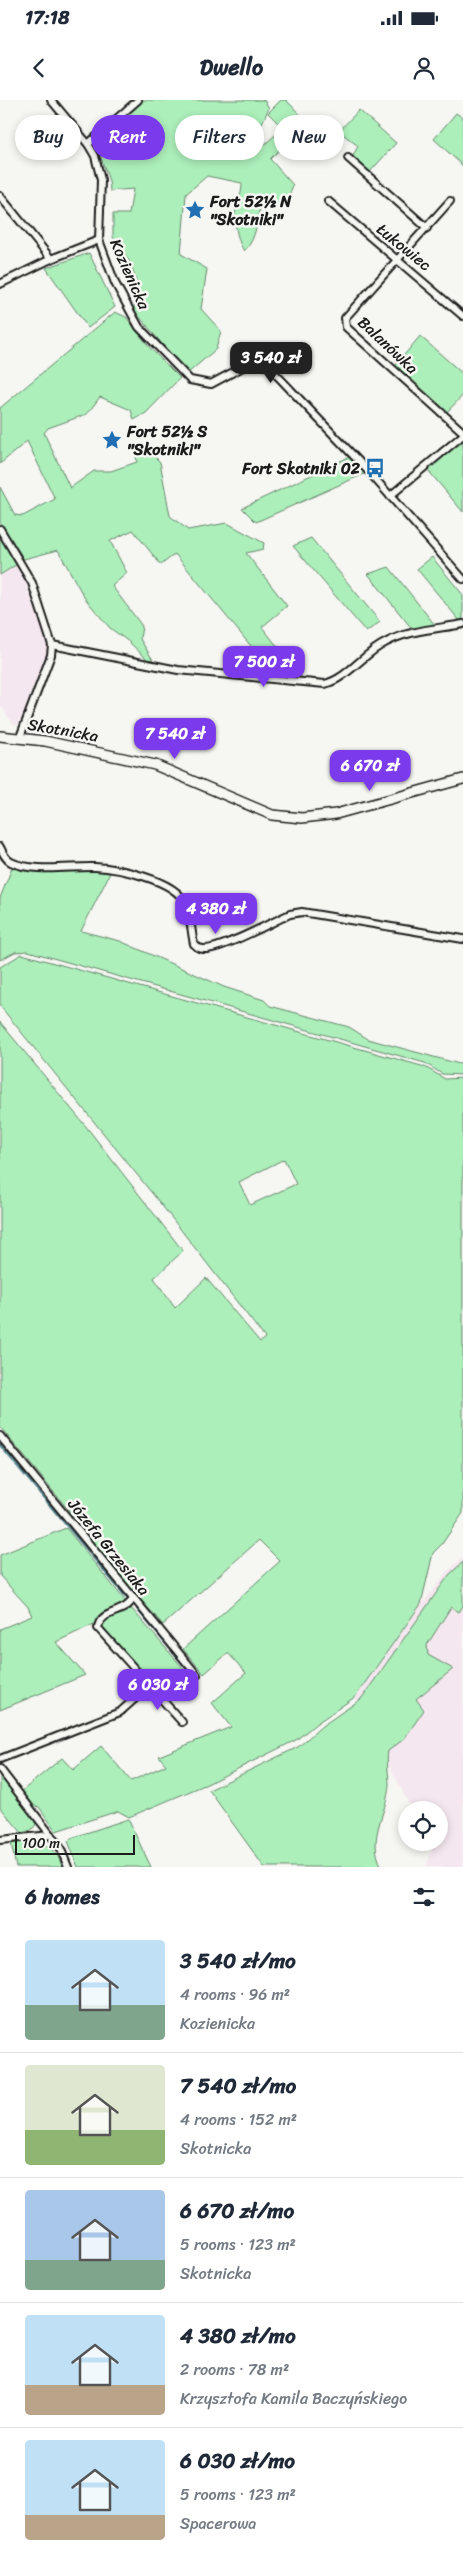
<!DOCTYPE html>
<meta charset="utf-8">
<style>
:root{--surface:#fff;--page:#f6f6f7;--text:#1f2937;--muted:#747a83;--line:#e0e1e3;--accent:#7c3aed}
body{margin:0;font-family:Sriracha,sans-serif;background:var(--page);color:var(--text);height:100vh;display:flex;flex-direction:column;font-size:19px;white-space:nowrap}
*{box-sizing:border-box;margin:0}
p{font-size:16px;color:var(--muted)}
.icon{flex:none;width:28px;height:28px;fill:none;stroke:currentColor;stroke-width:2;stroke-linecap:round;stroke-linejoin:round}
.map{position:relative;height:1767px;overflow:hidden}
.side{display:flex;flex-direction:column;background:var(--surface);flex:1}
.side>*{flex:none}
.banner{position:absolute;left:15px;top:15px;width:434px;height:45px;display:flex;gap:10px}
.fabs{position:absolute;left:398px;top:1701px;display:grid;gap:10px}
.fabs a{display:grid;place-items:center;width:50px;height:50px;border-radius:50%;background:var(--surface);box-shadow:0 2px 8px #0003;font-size:25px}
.scale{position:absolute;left:15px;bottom:12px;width:120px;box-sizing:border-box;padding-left:5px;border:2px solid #1c1c1c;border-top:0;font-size:14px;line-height:18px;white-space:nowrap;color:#1c1c1c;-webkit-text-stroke:4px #f6f6f2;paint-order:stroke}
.price{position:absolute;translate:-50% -42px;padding:0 11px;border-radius:10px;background:var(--accent);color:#fff;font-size:16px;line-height:32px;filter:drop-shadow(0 1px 2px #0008)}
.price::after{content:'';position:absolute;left:50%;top:30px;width:15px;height:11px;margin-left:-8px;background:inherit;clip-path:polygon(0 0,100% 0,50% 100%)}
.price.selected{background:#222;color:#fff}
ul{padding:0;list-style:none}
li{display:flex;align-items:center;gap:15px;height:125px;padding:0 25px}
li+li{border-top:1px solid var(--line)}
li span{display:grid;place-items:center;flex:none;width:140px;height:100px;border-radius:5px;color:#555}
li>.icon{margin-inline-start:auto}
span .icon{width:60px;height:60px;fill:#fffc;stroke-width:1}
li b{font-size:21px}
h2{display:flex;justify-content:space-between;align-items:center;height:60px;padding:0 25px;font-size:21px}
.pill{padding:0 18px;border-radius:22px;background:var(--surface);box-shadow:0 2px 8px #0003;font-size:18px;line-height:45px}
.pill.selected{background:var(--accent);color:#fff}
.status{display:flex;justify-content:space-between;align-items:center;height:35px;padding:0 25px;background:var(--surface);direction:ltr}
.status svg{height:14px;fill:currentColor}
header{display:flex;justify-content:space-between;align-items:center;height:65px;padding:0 25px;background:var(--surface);font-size:22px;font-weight:800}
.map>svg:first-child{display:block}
.built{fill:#f5e7ef}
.green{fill:#acefba;stroke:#64866b;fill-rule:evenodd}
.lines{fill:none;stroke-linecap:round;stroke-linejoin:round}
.stream{stroke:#598892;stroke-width:2.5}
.street-casing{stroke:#1c1c1c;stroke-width:10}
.secondary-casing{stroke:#1c1c1c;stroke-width:12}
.street{stroke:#f6f6f2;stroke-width:6}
.secondary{stroke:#f6f6f2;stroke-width:9}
.labels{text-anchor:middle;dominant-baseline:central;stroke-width:5;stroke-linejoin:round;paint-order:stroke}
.poi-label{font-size:16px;font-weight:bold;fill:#1c1c1c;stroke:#f6f6f2;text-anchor:start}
.street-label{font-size:16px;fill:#1c1c1c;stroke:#f6f6f2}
</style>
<div class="status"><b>17:18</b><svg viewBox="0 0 49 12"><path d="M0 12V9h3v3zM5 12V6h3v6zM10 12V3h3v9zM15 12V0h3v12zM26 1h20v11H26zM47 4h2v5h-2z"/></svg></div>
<header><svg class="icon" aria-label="back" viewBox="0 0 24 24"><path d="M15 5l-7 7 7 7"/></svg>Dwello<svg class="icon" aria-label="person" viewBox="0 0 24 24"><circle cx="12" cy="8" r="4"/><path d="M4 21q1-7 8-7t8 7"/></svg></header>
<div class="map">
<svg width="463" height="1767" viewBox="0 0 463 1767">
<rect width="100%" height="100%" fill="#f6f6f2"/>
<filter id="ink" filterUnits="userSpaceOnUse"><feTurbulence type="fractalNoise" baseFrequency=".02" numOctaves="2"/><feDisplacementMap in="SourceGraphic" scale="10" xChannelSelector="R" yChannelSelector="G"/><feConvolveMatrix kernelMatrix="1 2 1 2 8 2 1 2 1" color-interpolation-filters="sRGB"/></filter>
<g filter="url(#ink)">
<g class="built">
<path d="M19 463 49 548 19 624 14 625 0 605V475Z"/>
<path d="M463 1457V1767H426L432 1750 428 1743 439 1742V1710H412L355 1598 421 1505 447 1472Z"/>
</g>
<g class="green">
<path d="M142 0H264L269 8 256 36 264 45 283 28 268 13 281 0H286L313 28 298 43 292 38 270 59 293 85 285 107 261 100C258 116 257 140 244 151 238 142 235 127 235 115 236 104 242 97 242 83L207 76 186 94 181 154 207 169 201 209 221 231 216 249 187 274 133 209 139 192 131 164 113 137V114H129L133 89 110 91C110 75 100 63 100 49 99 29 129 12 142 0Z"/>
<path d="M359 10 396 43 369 73 352 58 358 46 339 31Z"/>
<path d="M456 13 463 18V66L434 39Z"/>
<path d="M89 153 115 207 88 228 46 168Z"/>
<path d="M115 212 126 217 151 249 180 278 146 313 134 320 131 310 100 297 87 314 48 328 44 333 70 388 94 371H111L137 362 135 350 144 346 160 362 170 416 188 430 227 423 264 443 263 449 246 453 287 506 262 527 301 576 274 574 175 454 161 465 133 430 110 441 127 473 112 486 142 526 140 539 153 560H148L129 542 110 528 98 514 84 497 58 450 24 459 0 423V387L15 415 23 416 55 399 27 341 0 364V308Z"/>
<path d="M420 236 463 274V295L447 312 395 266Z"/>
<path d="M463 340V412L427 369Z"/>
<path d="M349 357 366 373 256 422 242 408Z"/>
<path d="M0 434 19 463 0 475Z"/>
<path d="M311 438 380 522 366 532 293 446Z"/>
<path d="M432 457 463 495V519L459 520 417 469Z"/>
<path d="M389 467 435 525 413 530 368 474Z"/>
<path d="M12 768 87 770 110 773 81 831 120 841 224 887 264 900 270 906 349 927 368 939 463 965V975L442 974 425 963 28 851 15 852 0 860V798Z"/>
<path d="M22 854 425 967 445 979 463 978V1413L442 1444 433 1453 421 1504 355 1597 317 1623 296 1640 207 1684 129 1717 118 1711 56 1731 39 1707 33 1705 22 1691 62 1658 73 1670 101 1646 131 1681 166 1665 159 1656 231 1627 212 1603 246 1573 228 1553 204 1574 183 1549 280 1461 259 1440 163 1525 87 1439 90 1436 0 1327V922L88 1029 183 1151 154 1178 175 1208 206 1178 260 1242 265 1238 160 1103 0 906V867ZM284 1059 296 1084 250 1105 239 1082Z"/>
<path d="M66 1428 127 1503 101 1515 94 1524 56 1542 85 1575 0 1610V1529L32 1516 28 1507 0 1476V1455Z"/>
<path d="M463 1462V1506L459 1512 451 1507 427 1545 428 1555 453 1569 416 1599 424 1610 404 1639 388 1651C386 1663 389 1673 389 1685 387 1714 366 1738 382 1767H264L209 1690 298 1647 322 1626 361 1599 449 1475Z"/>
<path d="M131 1508 189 1575 163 1597 101 1529V1524L109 1516Z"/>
<path d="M0 1676 33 1718 36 1725 31 1730 22 1733 0 1707Z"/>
<path d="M128 1719 151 1767H78L68 1741 71 1738Z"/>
<path d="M30 1742C47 1744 57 1749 62 1767H16L11 1743Z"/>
</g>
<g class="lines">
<g class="stream">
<path d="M0 1345 126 1497"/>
<path d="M137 1509 196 1580"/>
</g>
<defs>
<g id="street">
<path d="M51 0 88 44 95 56 101 80 99 140 115 183 139 227 190 280 211 284 250 263 268 266 370 373 463 479"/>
<path d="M88 44 138 0"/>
<path d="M348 58 427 128"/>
<path d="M0 96 51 159"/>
<path d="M328 101 463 216"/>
<path d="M450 101 345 218 346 227 463 332"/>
<path d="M0 184 51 159 99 140"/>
<path d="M390 396 463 335"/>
<path d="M0 429 32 483 52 545 51 555 20 637"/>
<path d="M52 545 178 570 325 584C348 578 364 553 385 543 408 530 437 529 463 524"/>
<path d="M0 747C3 753 5 759 11 762 33 773 71 766 95 767 118 768 175 780 185 803 191 815 191 831 194 844 197 847 199 849 204 849 221 850 272 822 290 814L302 812 463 839"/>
<path d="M0 1336 197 1575"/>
<path d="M133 1498C126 1515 100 1509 98 1528L182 1622"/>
<path d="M0 1659 120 1612 149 1586"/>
<path d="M0 1669 60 1747 68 1767"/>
<path d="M0 1740 51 1735"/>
</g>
<path id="secondary" d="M0 636 45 641 155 665 272 715 302 718 336 714 463 679"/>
</defs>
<use href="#street" class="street-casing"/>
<use href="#secondary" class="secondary-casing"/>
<use href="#street" class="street"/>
<use href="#secondary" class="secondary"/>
</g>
</g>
<defs>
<symbol id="sight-bare" viewBox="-9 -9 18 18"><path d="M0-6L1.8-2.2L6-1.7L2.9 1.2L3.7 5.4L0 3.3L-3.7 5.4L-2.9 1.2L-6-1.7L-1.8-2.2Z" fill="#1f6fb2" stroke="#f6f6f2" stroke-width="2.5" paint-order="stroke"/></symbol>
<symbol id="bus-bare" viewBox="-9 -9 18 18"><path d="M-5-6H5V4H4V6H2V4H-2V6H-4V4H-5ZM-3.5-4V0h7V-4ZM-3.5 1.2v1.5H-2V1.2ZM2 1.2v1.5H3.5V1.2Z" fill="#1f6fb2" stroke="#f6f6f2" stroke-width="2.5" paint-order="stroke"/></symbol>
</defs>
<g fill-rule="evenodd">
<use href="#sight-bare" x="181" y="96" width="28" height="28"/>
<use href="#sight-bare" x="98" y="326" width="28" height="28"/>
<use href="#bus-bare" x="361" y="354" width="28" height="28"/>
</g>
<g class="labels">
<g class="poi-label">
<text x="210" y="101">Fort 52½ N<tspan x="210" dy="18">"Skotniki"</tspan></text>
<text x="127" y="331">Fort 52½ S<tspan x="127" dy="18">"Skotniki"</tspan></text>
<text x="360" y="368" text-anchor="end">Fort Skotniki 02</text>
</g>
<g class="street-label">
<text transform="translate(404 147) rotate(39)">Łukowiec</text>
<text transform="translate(130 174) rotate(66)">Kozienicka</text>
<text transform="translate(388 245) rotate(43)">Balanówka</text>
<text transform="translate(63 630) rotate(10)">Skotnicka</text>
<text transform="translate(109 1447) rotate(51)">Józefa Grzesiaka</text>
</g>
</g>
</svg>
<div class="fabs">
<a><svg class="icon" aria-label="locate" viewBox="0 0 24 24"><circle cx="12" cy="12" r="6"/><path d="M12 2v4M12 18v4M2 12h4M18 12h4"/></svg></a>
</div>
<div class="scale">100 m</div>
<b class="price selected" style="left:271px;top:284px">3 540 zł</b>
<b class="price" style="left:264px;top:588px">7 500 zł</b>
<b class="price" style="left:175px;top:660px">7 540 zł</b>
<b class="price" style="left:370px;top:692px">6 670 zł</b>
<b class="price" style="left:216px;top:835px">4 380 zł</b>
<b class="price" style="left:158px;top:1611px">6 030 zł</b>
<div class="banner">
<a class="pill">Buy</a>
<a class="pill selected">Rent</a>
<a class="pill">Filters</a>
<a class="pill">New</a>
</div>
</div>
<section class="side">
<h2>6 homes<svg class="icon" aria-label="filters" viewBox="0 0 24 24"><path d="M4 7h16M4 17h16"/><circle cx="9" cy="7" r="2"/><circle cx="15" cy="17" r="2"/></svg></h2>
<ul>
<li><span style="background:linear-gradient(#bfe0f5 65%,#7fa58c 0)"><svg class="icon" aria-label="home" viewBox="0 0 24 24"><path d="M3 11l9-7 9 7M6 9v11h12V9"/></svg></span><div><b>3 540 zł/mo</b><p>4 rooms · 96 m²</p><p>Kozienicka</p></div></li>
<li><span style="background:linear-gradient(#dfe7d0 65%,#8fb573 0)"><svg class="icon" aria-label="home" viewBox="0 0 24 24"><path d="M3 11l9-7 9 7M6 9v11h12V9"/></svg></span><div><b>7 540 zł/mo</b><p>4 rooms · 152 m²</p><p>Skotnicka</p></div></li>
<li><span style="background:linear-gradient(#a9c7e8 70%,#7fa58c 0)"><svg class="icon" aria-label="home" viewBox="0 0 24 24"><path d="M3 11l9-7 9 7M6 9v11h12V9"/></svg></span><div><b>6 670 zł/mo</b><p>5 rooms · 123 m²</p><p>Skotnicka</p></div></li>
<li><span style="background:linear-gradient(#bfe0f5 70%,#b9a48a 0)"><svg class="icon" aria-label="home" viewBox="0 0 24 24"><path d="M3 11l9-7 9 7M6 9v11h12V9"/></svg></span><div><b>4 380 zł/mo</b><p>2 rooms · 78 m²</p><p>Krzysztofa Kamila Baczyńskiego</p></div></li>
<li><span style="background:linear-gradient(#bfe0f5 75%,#b9a48a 0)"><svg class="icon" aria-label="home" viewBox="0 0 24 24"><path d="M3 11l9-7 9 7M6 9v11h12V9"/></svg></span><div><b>6 030 zł/mo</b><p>5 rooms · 123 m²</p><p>Spacerowa</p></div></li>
</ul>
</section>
